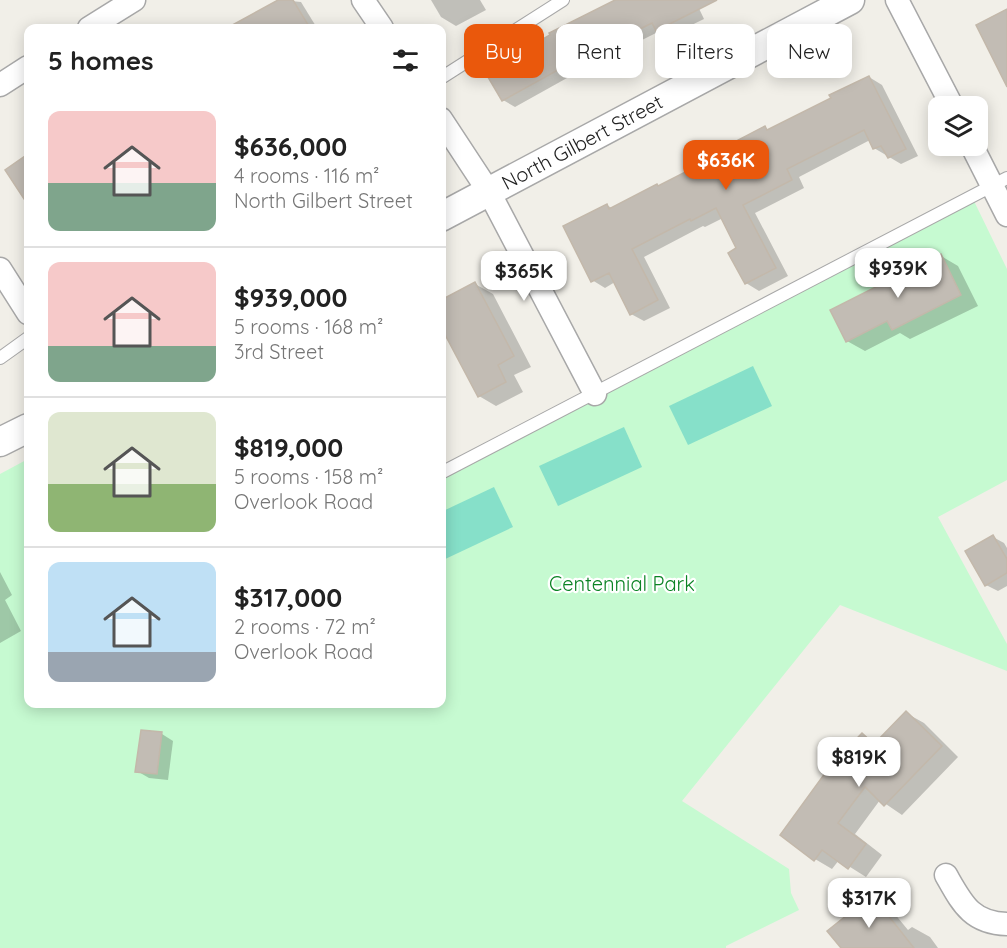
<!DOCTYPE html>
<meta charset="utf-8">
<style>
:root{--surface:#fff;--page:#f6f6f6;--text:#222;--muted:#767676;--line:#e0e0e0;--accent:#ea580c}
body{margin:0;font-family:Quicksand,sans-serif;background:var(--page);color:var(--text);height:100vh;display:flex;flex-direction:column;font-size:22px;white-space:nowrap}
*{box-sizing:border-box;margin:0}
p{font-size:20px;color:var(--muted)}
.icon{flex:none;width:33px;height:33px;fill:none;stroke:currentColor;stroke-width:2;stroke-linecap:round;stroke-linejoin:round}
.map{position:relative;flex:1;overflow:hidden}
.sheet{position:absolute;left:24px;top:24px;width:422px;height:684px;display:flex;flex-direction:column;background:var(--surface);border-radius:12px;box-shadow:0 3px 15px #0003}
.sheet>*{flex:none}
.hud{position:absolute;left:464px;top:24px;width:453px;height:54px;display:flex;gap:12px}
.controls{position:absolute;left:928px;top:96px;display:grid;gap:12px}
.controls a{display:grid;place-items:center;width:60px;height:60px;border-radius:12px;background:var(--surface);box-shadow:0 3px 15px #0003;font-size:30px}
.price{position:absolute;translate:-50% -51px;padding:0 14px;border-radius:12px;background:#fff;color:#222;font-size:20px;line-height:39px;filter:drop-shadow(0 2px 3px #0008)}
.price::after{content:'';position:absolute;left:50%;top:36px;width:18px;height:14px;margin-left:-9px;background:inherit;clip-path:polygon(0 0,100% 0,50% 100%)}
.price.on{background:var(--accent);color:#fff}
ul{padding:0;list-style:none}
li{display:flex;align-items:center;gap:18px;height:150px;padding:0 24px}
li+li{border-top:2px solid var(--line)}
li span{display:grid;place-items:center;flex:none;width:168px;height:120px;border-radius:12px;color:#555}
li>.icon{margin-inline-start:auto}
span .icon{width:72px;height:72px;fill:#fffc;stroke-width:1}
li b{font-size:26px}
h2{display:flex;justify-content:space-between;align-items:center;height:72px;padding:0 24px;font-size:26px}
.chip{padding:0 21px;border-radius:12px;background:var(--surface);box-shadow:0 3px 15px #0003;font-size:21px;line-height:54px}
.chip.on{background:var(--accent);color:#fff}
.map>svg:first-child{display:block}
.park{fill:#c6fad1}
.pitch{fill:#86e0c9}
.shadow{fill:#0003}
.building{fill:#c2bcb4;stroke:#c3b8aa;stroke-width:1.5}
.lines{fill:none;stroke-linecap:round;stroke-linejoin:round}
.service-casing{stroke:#a8a8a8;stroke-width:14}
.minor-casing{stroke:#a8a8a8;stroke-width:25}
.tertiary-casing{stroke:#a8a8a8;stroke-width:31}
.service{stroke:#fff;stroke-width:12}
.minor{stroke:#fff;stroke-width:22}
.tertiary{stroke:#fff;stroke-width:28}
.labels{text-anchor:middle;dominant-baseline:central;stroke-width:4.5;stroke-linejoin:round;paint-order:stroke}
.street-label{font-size:20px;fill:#212121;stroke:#fff}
.park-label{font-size:20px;fill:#0b8324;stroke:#fff}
</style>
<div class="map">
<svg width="1007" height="948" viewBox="0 0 1007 948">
<rect width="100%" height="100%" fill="#f1efe8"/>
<path class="park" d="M972 197 1007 269V480L938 517 1007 644V671L840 605 682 801 789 869 791 893 799 910 726 946V948H0V474L28 459V704H441V473Z"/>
<g class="pitch">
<path d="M753 366 772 406 688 445 669 406Z"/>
<path d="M624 427 642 467 558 506 539 466Z"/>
<path d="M494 487 513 527 441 561V512Z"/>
</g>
<g class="shadow">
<path d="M281 0 301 2 317 28H238L236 25Z"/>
<path d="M431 0H480L486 10 456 26 441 17Z"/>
<path d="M622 0H695L704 19 669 36 660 31 622 50 624 53 579 75 576 73 515 107 503 100 487 72Z"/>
<path d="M869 77 882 85 918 156 901 164 874 148 870 140 799 177 804 188 755 213 788 276 759 291 746 283 738 249 723 218 705 227 703 226 644 257 670 308 644 321 631 314 615 282 605 288 592 280 607 205 613 209 659 187 723 154 765 128 769 131 833 99Z"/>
<path d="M28 156V202L7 170Z"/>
<path d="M941 256 958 266 978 306 910 339 900 333 865 351 847 341Z"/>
<path d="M475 284 493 294 531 367 514 375 523 392 496 406 479 396 441 324V302Z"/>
<path d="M993 537 1004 543 1007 548V586L998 591 986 585Z"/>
<path d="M0 572 12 595 5 600 21 631 0 643Z"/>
<path d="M906 713 924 723 958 757 902 815 880 800 855 834 882 855 866 877 839 860 832 869 815 859 862 734 877 743Z"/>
<path d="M162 734 173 741 168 780 149 778 137 771Z"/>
<path d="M872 897 889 907 908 930 912 927 930 937 938 948H842Z"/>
</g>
<g class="building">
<path d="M278 0H293L310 28H227Z"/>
<path d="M615 0H717L656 31 652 23 612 43 613 46 566 69 565 66 502 101 485 72 550 35 549 33Z"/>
<path d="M1007 9V87L976 25Z"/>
<path d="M869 76 906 149 888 158 881 146 873 149 864 130 787 169 792 180 743 205 776 268 745 284 728 253 736 248 716 208 691 221 690 219 632 249 658 300 630 315 609 273 591 282 563 226 607 204 609 209 657 184 658 186 721 154 719 150 765 126 767 130 831 98 829 95Z"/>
<path d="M28 154V205L5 170Z"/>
<path d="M941 254 961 295 892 330 887 321 846 342 830 310Z"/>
<path d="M475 282 514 356 498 365 506 382 478 397 441 327V300Z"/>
<path d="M993 535 1007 559V573L985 586 965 551Z"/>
<path d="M906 711 942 746 884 806 865 787 838 823 866 844 848 869 822 850 814 861 780 835 831 765 862 733 874 744Z"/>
<path d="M141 730 162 732 157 774 135 772Z"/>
<path d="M872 895 914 948H841L827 931Z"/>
</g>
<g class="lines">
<defs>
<g id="service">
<path d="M441 78 563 0"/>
<path d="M0 358 28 338"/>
<path d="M441 473 1007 178"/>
</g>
<g id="minor">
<path d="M363 0 382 28"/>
<path d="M897 0 952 106"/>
<path d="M89 28 134 0"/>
<path d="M0 85 28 67"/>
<path d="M441 119 489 192 595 394"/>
<path d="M972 146 1007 215"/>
<path d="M0 269 28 313"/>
<path d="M946 875C962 903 971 923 1007 924"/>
</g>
<g id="tertiary">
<path d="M441 217 850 0"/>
<path d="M0 442 28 428"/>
</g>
</defs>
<use href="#service" class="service-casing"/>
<use href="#minor" class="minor-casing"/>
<use href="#tertiary" class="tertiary-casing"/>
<use href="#service" class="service"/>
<use href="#minor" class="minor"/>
<use href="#tertiary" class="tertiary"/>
</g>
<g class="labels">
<g class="street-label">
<text transform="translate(582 142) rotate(-28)">North Gilbert Street</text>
</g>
<g class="park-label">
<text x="622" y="583">Centennial Park</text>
</g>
</g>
</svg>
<div class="controls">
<a><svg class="icon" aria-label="layers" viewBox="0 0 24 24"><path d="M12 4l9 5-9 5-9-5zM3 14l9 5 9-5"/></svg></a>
</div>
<b class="price on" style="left:726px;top:191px">$636K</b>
<b class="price" style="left:898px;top:299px">$939K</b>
<b class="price" style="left:524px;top:302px">$365K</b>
<b class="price" style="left:859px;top:788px">$819K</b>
<b class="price" style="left:869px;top:929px">$317K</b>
<div class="hud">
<a class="chip on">Buy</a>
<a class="chip">Rent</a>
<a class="chip">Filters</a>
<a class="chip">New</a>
</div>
<section class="sheet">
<h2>5 homes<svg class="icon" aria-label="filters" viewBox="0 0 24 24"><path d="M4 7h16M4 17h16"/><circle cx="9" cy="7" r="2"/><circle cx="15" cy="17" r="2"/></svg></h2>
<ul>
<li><span style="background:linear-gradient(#f6c9c9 60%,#7fa58c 0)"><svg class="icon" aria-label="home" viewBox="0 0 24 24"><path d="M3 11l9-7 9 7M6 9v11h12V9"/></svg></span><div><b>$636,000</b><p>4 rooms · 116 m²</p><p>North Gilbert Street</p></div></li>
<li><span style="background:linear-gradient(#f6c9c9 70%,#7fa58c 0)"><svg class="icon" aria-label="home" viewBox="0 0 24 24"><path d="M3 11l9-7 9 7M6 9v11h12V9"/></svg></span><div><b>$939,000</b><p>5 rooms · 168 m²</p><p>3rd Street</p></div></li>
<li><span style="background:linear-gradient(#dfe7d0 60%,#8fb573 0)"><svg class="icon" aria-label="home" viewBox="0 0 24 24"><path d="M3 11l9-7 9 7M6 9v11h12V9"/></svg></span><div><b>$819,000</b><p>5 rooms · 158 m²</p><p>Overlook Road</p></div></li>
<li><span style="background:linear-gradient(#bfe0f5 75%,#9aa5b1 0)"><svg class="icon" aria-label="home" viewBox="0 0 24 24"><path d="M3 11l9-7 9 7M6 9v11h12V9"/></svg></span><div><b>$317,000</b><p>2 rooms · 72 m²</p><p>Overlook Road</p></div></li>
</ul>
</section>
</div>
